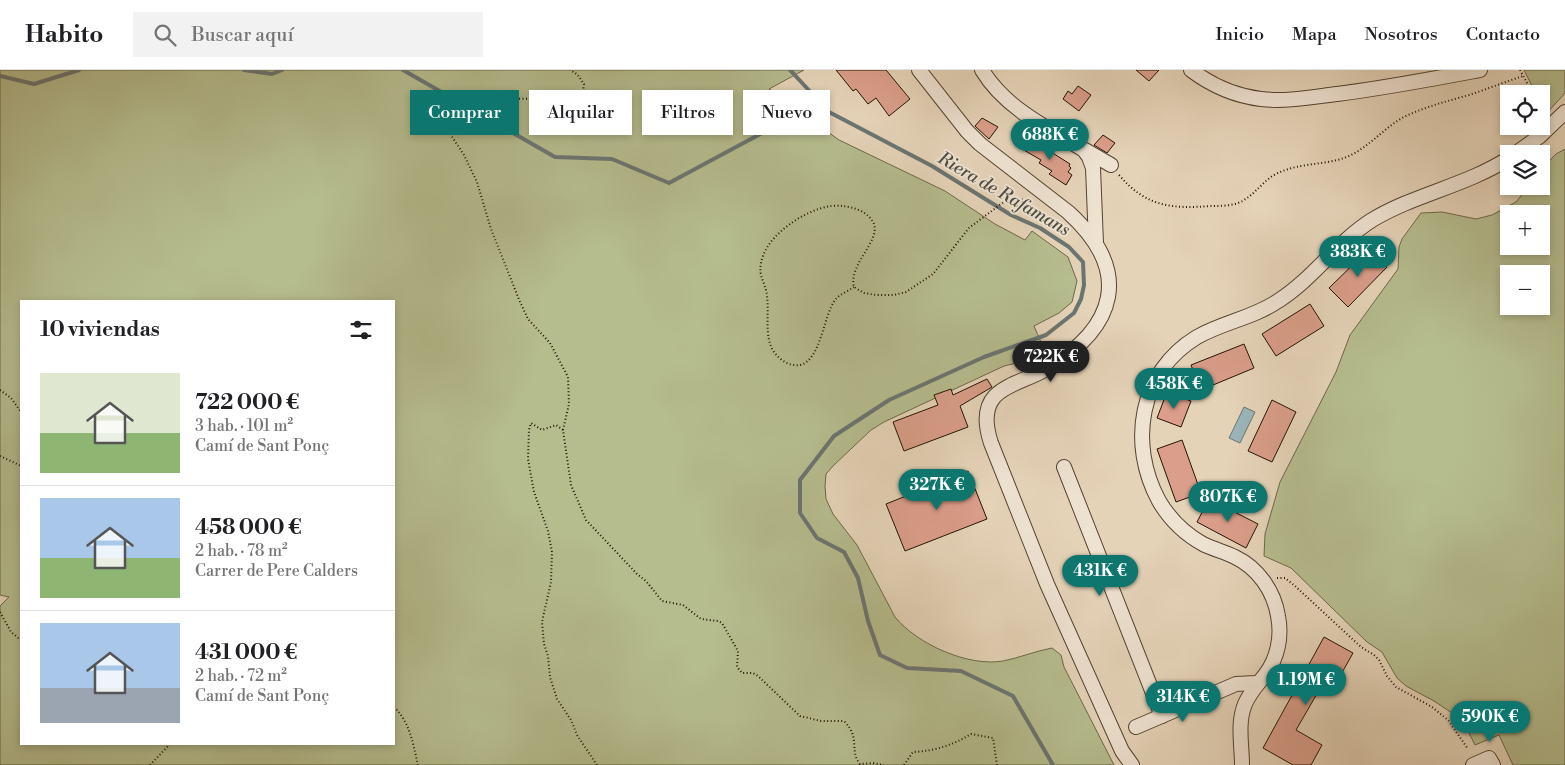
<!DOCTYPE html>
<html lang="es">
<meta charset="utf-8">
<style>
:root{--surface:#fff;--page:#f2f2f2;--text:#202124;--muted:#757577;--line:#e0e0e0;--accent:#0f766e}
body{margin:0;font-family:"Libre Bodoni",serif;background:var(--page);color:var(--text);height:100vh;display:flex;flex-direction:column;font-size:19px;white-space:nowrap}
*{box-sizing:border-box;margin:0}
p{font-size:16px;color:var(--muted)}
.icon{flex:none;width:28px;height:28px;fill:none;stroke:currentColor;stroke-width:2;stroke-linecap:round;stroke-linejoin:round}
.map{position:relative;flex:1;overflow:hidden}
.sheet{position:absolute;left:20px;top:230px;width:375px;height:445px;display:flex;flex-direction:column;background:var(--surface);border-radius:0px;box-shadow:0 2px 8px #0003}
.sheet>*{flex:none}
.banner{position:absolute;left:410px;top:20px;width:475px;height:45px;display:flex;gap:10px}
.buttons{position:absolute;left:1500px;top:15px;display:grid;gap:10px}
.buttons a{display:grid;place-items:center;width:50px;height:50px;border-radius:0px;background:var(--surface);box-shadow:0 2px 8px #0003;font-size:25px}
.price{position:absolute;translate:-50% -42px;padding:0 11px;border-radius:18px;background:var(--accent);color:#fff;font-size:16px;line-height:32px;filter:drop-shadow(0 1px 2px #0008)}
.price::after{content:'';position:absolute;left:50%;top:30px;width:15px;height:11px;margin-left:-8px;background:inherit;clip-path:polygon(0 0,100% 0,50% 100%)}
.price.current{background:#222;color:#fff}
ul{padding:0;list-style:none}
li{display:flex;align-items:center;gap:15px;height:125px;padding:0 20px}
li+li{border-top:1px solid var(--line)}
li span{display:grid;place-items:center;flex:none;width:140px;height:100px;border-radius:0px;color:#555}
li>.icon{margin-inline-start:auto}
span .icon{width:60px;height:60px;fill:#fffc;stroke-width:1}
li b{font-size:21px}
h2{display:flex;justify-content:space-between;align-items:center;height:60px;padding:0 20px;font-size:21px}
.chip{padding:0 18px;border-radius:0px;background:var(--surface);box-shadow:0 2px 8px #0003;font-size:18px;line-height:45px}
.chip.current{background:var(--accent);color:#fff}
header{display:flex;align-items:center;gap:30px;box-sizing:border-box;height:70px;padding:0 25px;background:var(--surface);border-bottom:1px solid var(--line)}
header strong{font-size:24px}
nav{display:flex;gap:28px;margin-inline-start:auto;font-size:18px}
.search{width:350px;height:45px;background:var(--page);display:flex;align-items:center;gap:12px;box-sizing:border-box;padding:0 18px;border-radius:0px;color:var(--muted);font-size:19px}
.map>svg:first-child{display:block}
.green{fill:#b5bc8e;stroke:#6c6848;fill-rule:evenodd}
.water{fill:#9ab5b9;stroke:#6b7570}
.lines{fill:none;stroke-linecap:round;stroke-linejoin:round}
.stream{stroke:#6b7570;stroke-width:4}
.building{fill:#da9e8a;stroke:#241403}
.minor-casing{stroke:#544430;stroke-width:16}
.path{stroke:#241403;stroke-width:2;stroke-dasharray:1 2.5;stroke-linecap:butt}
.minor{stroke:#eee2d1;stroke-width:14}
.labels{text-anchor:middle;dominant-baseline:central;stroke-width:4;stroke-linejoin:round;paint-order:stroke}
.water-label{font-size:18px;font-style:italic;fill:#4d4c43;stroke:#eee2d1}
</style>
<header>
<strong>Habito</strong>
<div class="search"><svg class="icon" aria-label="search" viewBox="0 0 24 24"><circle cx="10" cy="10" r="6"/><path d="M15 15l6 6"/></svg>Buscar aquí</div>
<nav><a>Inicio</a><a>Mapa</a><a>Nosotros</a><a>Contacto</a></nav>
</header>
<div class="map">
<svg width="1565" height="695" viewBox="0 0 1565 695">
<rect width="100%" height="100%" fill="#e5d3b8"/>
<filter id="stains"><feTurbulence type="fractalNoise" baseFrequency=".004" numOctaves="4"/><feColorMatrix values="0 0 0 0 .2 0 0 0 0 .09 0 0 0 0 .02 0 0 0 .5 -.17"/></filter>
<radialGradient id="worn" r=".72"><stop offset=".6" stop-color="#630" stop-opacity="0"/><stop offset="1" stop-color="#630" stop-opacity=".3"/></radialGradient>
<g class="green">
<path d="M0 0H804L769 19 839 70 945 121 995 154 1025 170 1032 161 1068 187 1077 211 1072 232 1059 243 1034 256 1047 286 1004 296 884 352 871 360 833 396 826 404 825 416 826 429 833 444 857 475 895 547C917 574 968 597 1003 591 1019 588 1035 581 1052 578L1061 585 1064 597 1114 695H0V536L9 527 0 525ZM21 231H394V674H21Z"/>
<path d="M1524 0H1565V23L1547 43 1541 33V24H1536Z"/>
<path d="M1565 79V695H1513L1499 665 1475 675 1468 661 1452 643 1434 631 1406 616 1397 608 1382 582 1367 572 1291 498 1264 486 1265 464 1280 412 1336 302 1350 265 1398 199 1399 177 1402 169 1421 143 1442 142 1476 149 1492 145 1516 132 1529 116H1541V99L1556 84ZM1509 144H1541V176H1509ZM1509 204H1541V236H1509Z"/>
</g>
<path class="water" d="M1244 337 1255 342 1240 373 1229 368Z"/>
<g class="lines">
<g class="stream">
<path d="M244 0 272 4 282 0"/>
<path d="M403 0 555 87 612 89 669 113 764 62 816 28"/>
<path d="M790 0 829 42 932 96 1011 145 1040 158 1069 177 1083 192 1084 215 1081 229 1074 243 1046 265 984 287 889 330 834 366 800 410V443L817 468 844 482 858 508 868 551 880 585 907 598 961 601 1013 626 1053 695"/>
<path d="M0 6 34 14 79 0"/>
</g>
</g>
<g class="building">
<path d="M836 0H886L910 29 889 46 876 28 868 34 856 19 853 21Z"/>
<path d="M1136 0H1159L1149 11Z"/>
<path d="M1078 16 1091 25 1079 41 1063 29 1068 21 1072 24Z"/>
<path d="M982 48 998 57 989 69 975 56Z"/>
<path d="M1103 65 1115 73 1107 83 1094 75Z"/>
<path d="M1029 68 1070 94 1069 96 1071 98 1068 102 1072 105 1066 115 1049 104 1052 101 1039 93 1041 90 1022 79Z"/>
<path d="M1369 179 1387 197 1348 237 1329 218Z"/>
<path d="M1310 234 1324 256 1276 286 1262 264Z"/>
<path d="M1244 274 1254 298 1201 320 1191 295Z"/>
<path d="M987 309 992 317 960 336 968 357 904 381 893 352 938 335 934 325 951 319 953 325Z"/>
<path d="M1167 322 1191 331 1181 357 1157 348Z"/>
<path d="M1272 330 1296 342 1272 392 1248 381Z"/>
<path d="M1182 370 1201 423 1176 432 1157 379Z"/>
<path d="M968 401 987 449 905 481 886 434Z"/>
<path d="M1209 429 1258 454 1246 478 1197 452Z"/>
<path d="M1324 567 1353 583 1339 608 1329 603 1296 660 1322 675 1311 695H1293L1263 678Z"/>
</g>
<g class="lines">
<defs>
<g id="minor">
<path d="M919 0 967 61 980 74 1068 142C1133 201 1117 257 1046 299 1030 309 1008 313 995 326 983 339 986 358 991 373L1047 514 1122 681 1132 695"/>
<path d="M982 0C1005 38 1047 58 1084 80L1089 87 1093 98 1096 173"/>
<path d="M1191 0C1211 15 1236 26 1261 29 1286 32 1312 27 1337 24 1385 18 1432 9 1480 0"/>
<path d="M1085 80 1111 95"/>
<path d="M1515 84 1540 66 1565 42"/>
<path d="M1064 397 1162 646"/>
<path d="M1136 657 1236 614 1256 613"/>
<path d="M1242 695C1242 675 1237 653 1245 634 1250 622 1258 614 1265 605 1278 588 1282 566 1278 546 1274 521 1258 498 1235 487 1225 482 1213 479 1203 474 1185 464 1169 448 1159 431 1128 374 1139 302 1197 267 1223 252 1253 248 1278 231 1313 209 1336 173 1372 150 1415 124 1466 116 1509 88"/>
<path d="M1473 695 1489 688 1493 695"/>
</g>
</defs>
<use href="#minor" class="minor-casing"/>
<g class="path">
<path d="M1520 0 1533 24"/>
<path d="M1119 105C1146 137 1172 139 1211 136 1222 136 1235 136 1244 130 1256 123 1264 110 1276 104 1299 92 1326 96 1349 86 1371 76 1386 55 1408 45 1428 36 1448 31 1469 25 1487 19 1505 12 1523 6"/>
<path d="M854 217C848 221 840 224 835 230 823 247 821 290 800 295 794 296 787 294 782 290 761 275 770 248 767 226 765 209 756 206 763 186 771 161 816 132 842 136 854 137 869 142 874 154 880 172 848 195 854 217L864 223 876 225H894L906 222 933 204 969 158 1001 134 1009 129 1030 130"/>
<path d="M0 320 11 328 21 342"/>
<path d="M563 360 569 334 568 307 550 273 528 249 520 232 491 159 477 112 464 85 441 50 440 36 446 27C462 23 475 28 491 29 505 30 520 28 534 29 549 31 569 38 582 27L584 14 577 4 570 0"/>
<path d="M0 386 21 396"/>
<path d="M1277 508H1285L1295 516 1361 577 1374 585 1379 590 1387 606 1396 617 1432 637 1448 650 1468 679"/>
<path d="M0 542 11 562 21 570"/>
<path d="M394 637C410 652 413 674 418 695"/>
<path d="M150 695 170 674"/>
<path d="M597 695 577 665 571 650 557 629 550 607 548 586 544 574 542 552 551 512 552 482 548 461 534 422 528 389 529 360 531 353 542 360 556 355 563 360 571 415 586 450 637 504 646 511 662 531 683 535 701 549 718 551 722 553 738 581 737 597 742 603H753L758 606 800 646 821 651H844C861 668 849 681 860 694L873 693 884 695"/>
<path d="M904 695 913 682C935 681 953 675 971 664L993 668 997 695"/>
</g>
<use href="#minor" class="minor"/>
</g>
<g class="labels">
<g class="water-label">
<text transform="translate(1004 124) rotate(30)">Riera de Rafamans</text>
</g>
</g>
<rect width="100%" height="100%" filter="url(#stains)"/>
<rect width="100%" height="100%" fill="url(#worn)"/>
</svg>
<div class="buttons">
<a><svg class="icon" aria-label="locate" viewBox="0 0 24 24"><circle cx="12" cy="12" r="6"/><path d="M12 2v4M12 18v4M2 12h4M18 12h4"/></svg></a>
<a><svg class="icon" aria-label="layers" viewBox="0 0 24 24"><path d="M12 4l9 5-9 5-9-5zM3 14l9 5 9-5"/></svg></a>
<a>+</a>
<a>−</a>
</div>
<b class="price" style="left:1050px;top:91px">688K €</b>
<b class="price" style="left:1358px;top:208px">383K €</b>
<b class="price current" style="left:1051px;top:313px">722K €</b>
<b class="price" style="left:1174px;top:340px">458K €</b>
<b class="price" style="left:937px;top:441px">327K €</b>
<b class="price" style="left:1228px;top:453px">807K €</b>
<b class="price" style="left:1100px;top:527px">431K €</b>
<b class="price" style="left:1306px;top:636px">1.19M €</b>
<b class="price" style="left:1183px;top:653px">314K €</b>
<b class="price" style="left:1490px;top:673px">590K €</b>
<div class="banner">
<a class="chip current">Comprar</a>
<a class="chip">Alquilar</a>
<a class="chip">Filtros</a>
<a class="chip">Nuevo</a>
</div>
<section class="sheet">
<h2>10 viviendas<svg class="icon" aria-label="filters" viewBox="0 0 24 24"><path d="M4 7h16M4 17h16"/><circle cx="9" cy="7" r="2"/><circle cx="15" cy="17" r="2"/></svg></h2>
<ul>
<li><span style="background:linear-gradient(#dfe7d0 60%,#8fb573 0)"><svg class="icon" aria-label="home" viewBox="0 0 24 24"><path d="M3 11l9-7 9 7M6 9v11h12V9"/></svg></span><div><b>722 000 €</b><p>3 hab. · 101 m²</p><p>Camí de Sant Ponç</p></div></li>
<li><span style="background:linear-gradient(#a9c7e8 60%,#8fb573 0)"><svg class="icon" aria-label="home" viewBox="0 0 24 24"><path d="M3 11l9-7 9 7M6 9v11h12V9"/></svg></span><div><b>458 000 €</b><p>2 hab. · 78 m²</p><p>Carrer de Pere Calders</p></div></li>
<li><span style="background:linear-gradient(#a9c7e8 65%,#9aa5b1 0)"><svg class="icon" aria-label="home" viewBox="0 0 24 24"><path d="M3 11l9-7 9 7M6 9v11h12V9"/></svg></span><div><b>431 000 €</b><p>2 hab. · 72 m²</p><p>Camí de Sant Ponç</p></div></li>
</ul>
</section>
</div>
